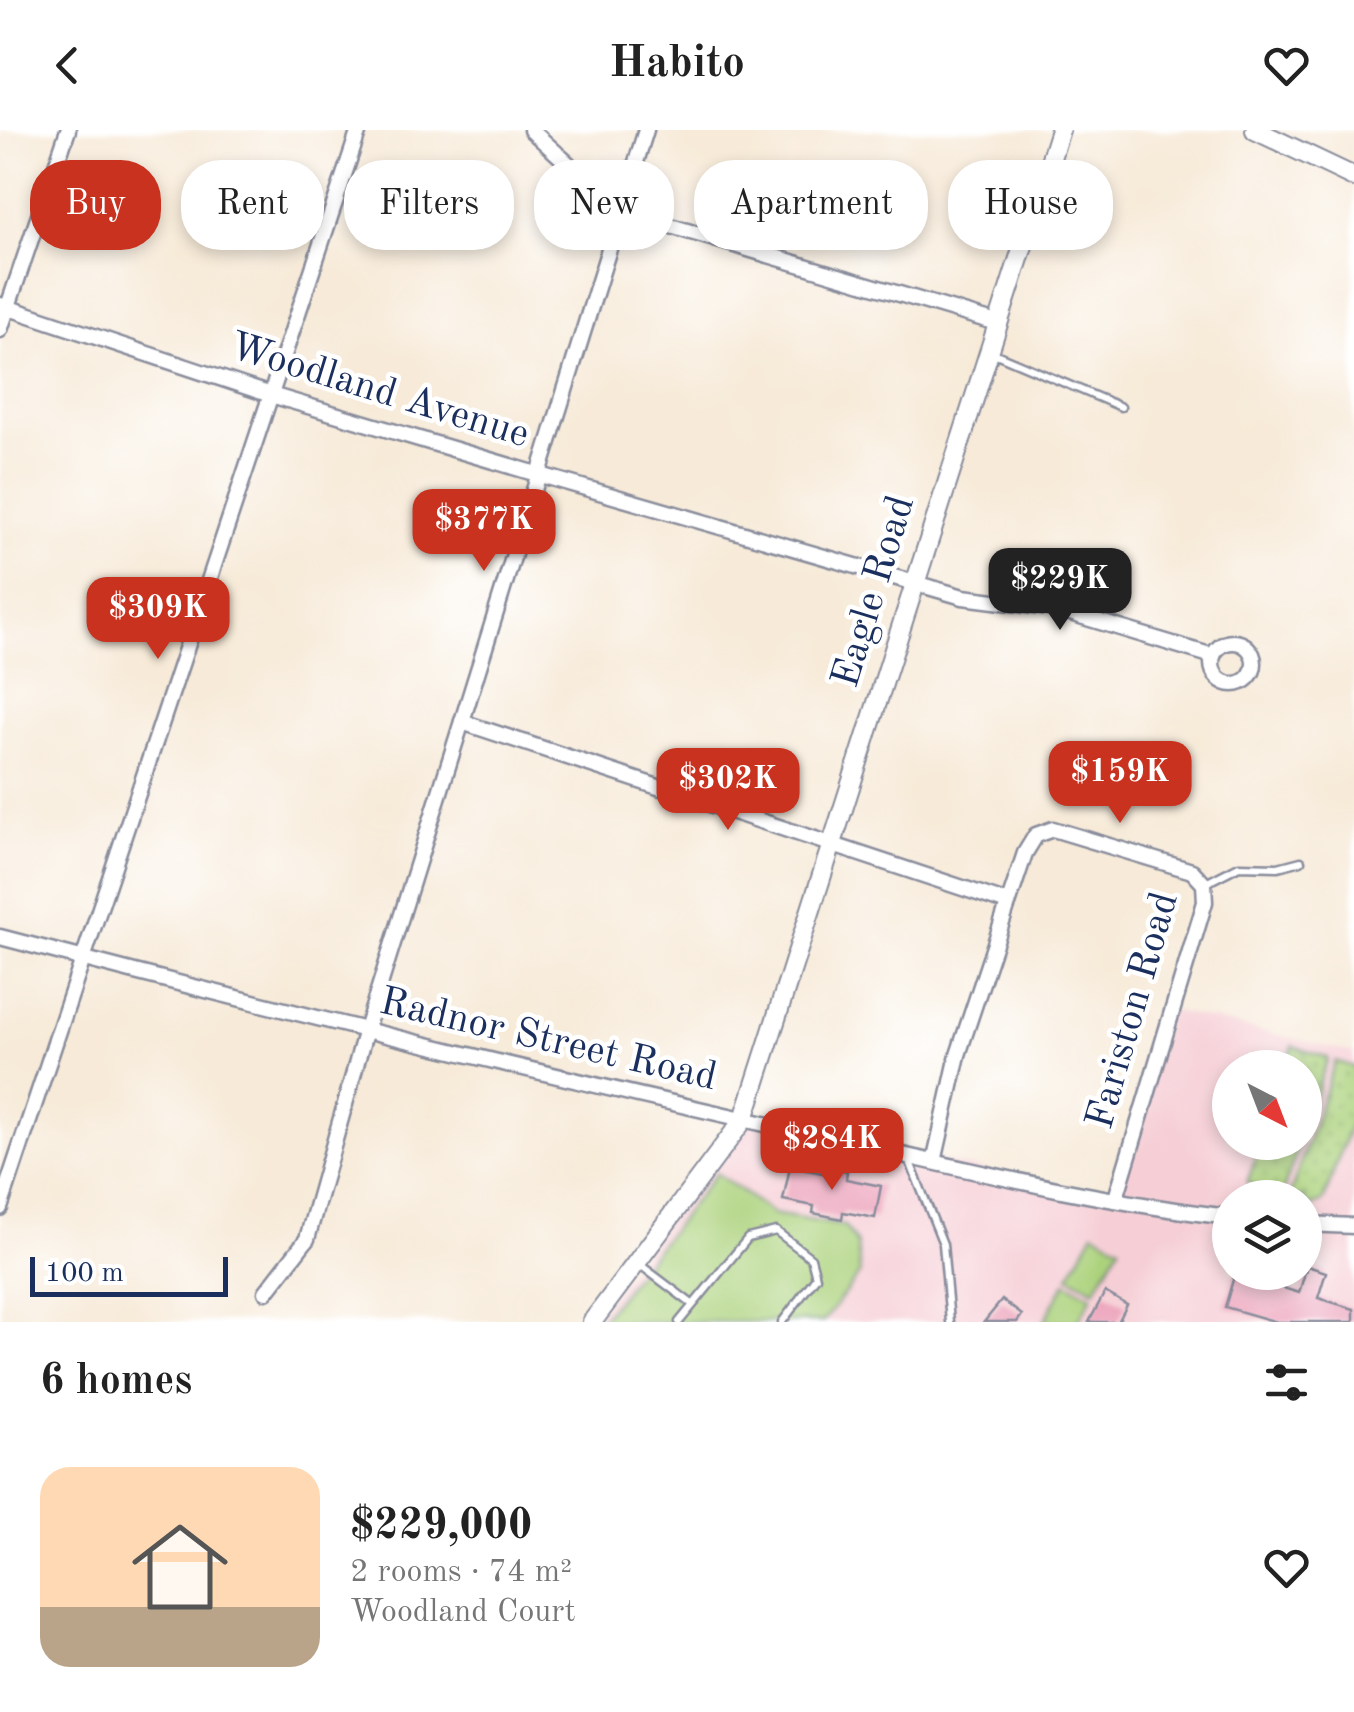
<!DOCTYPE html>
<meta charset="utf-8">
<style>
:root{--surface:#fff;--page:#f6f6f6;--text:#222;--muted:#767676;--line:#e0e0e0;--accent:#c8321e}
body{margin:0;font-family:"Old Standard TT",serif;background:var(--page);color:var(--text);height:100vh;display:flex;flex-direction:column;font-size:38px;white-space:nowrap}
*{box-sizing:border-box;margin:0}
p{font-size:32px;color:var(--muted)}
.icon{flex:none;width:55px;height:55px;fill:none;stroke:currentColor;stroke-width:2;stroke-linecap:round;stroke-linejoin:round}
.map{position:relative;height:1192px;overflow:hidden}
.side{display:flex;flex-direction:column;background:var(--surface);flex:1}
.side>*{flex:none}
.top-card{position:absolute;left:30px;top:30px;width:1295px;height:90px;display:flex;gap:20px}
.needle{width:65px;rotate:138deg}
.controls{position:absolute;left:1212px;top:920px;display:grid;gap:20px}
.controls a{display:grid;place-items:center;width:110px;height:110px;border-radius:50%;background:var(--surface);box-shadow:0 5px 15px #0003;font-size:50px}
.scale{position:absolute;left:30px;bottom:25px;width:198px;box-sizing:border-box;padding-left:10px;border:5px solid #1b2f5e;border-top:0;font-size:28px;line-height:35px;white-space:nowrap;color:#1b2f5e;-webkit-text-stroke:8px #fff;paint-order:stroke}
.price{position:absolute;translate:-50% -85px;padding:0 22px;border-radius:20px;background:var(--accent);color:#fff;font-size:32px;line-height:65px;filter:drop-shadow(0 2px 5px #0008)}
.price::after{content:'';position:absolute;left:50%;top:60px;width:30px;height:22px;margin-left:-15px;background:inherit;clip-path:polygon(0 0,100% 0,50% 100%)}
.price.active{background:#222;color:#fff}
ul{padding:0;list-style:none}
li{display:flex;align-items:center;gap:30px;height:250px;padding:0 40px}
li+li{border-top:2px solid var(--line)}
li span{display:grid;place-items:center;flex:none;width:280px;height:200px;border-radius:30px;color:#555}
li>.icon{margin-inline-start:auto}
span .icon{width:120px;height:120px;fill:#fffc;stroke-width:1}
li b{font-size:42px}
h2{display:flex;justify-content:space-between;align-items:center;height:120px;padding:0 40px;font-size:42px}
.chip{padding:0 35px;border-radius:40px;background:var(--surface);box-shadow:0 5px 15px #0003;font-size:35px;line-height:90px}
.chip.active{background:var(--accent);color:#fff}
header{display:flex;justify-content:space-between;align-items:center;height:130px;padding:0 40px;background:var(--surface);font-size:45px;font-weight:600}
.map>svg:first-child{display:block}
.built{fill:#f6cfd6;fill-rule:evenodd}
.grass{fill:#acd27c;stroke:#64806d;stroke-width:2.5}
.park{fill:url(#park-dots);stroke:#64806d;stroke-width:2.5}
.building{fill:#eb9eb7}
.lines{fill:none;stroke-linecap:round;stroke-linejoin:round}
.lane-casing{stroke:#898c9b;stroke-width:11}
.street-casing{stroke:#898c9b;stroke-width:19}
.secondary-casing{stroke:#898c9b;stroke-width:22}
.lane{stroke:#fff;stroke-width:6}
.street{stroke:#fff;stroke-width:14}
.secondary{stroke:#fff;stroke-width:18}
.labels{text-anchor:middle;dominant-baseline:central;stroke-width:9;stroke-linejoin:round;paint-order:stroke}
.street-label{font-size:40px;fill:#1b2f5e;stroke:#fff}
</style>
<header><svg class="icon" aria-label="back" viewBox="0 0 24 24"><path d="M15 5l-7 7 7 7"/></svg>Habito<svg class="icon" aria-label="heart" viewBox="0 0 24 24"><path d="M12 20l-8-8c-3-5 5-10 8-4 3-6 11-1 8 4z"/></svg></header>
<div class="map">
<svg width="1354" height="1192" viewBox="0 0 1354 1192">
<defs>
<pattern id="park-dots" width="8" height="8" patternUnits="userSpaceOnUse" patternTransform="scale(2.5)"><rect width="8" height="8" fill="#acd27c"/><path d="M2 2h.1M6 6h.1" fill="none" stroke="#93b56e" stroke-width="1.8" stroke-linecap="round"/></pattern>
</defs>
<rect width="100%" height="100%" fill="#fff"/>
<filter id="ink" filterUnits="userSpaceOnUse"><feTurbulence type="fractalNoise" baseFrequency=".01" numOctaves="2"/><feDisplacementMap in="SourceGraphic" scale="20" xChannelSelector="R" yChannelSelector="G"/><feConvolveMatrix kernelMatrix="1 2 1 2 8 2 1 2 1" color-interpolation-filters="sRGB"/></filter>
<filter id="wash" filterUnits="userSpaceOnUse"><feTurbulence type="fractalNoise" baseFrequency=".0048" numOctaves="4" result="noise"/><feDisplacementMap in="SourceGraphic" scale="40" xChannelSelector="R" yChannelSelector="G"/><feGaussianBlur stdDeviation="2.25" result="paint"/><feColorMatrix in="noise" values="0 0 0 0 0 0 0 0 0 0 0 0 0 0 0 0 0 1.4 0 .05"/><feComposite in="paint" operator="in"/></filter>
<g filter="url(#wash)">
<rect width="100%" height="100%" fill="#f7ead8"/>
<path class="built" d="M1170 880 1354 923V1192H592L744 989 1115 1068ZM1230 938H1305V1012H1230ZM1230 1068H1305V1142H1230Z"/>
<g class="grass">
<path d="M716 1043 773 1084 844 1096 857 1114 860 1143 823 1192H599Z"/>
<path d="M1094 1102 1120 1116 1095 1160 1069 1146Z"/>
<path d="M1066 1152 1092 1166 1078 1192H1044Z"/>
</g>
<g class="park">
<path d="M1293 916 1328 928 1305 997V938L1286 937Z"/>
<path d="M1335 931 1354 937V983L1324 1070 1315 1076 1305 1073V1068L1289 1067Z"/>
<path d="M1261 1013H1300L1282 1064 1247 1053Z"/>
</g>
<g id="blocks">
<g class="building">
<path d="M823 1036 847 1041 846 1049 881 1056 875 1088 843 1082 842 1089 813 1083 814 1076 783 1070 790 1037 822 1043Z"/>
<path d="M1307 1136 1326 1142 1318 1168 1354 1179V1192H1277L1225 1177 1235 1143 1299 1163Z"/>
<path d="M1105 1162 1127 1175 1118 1192H1089Z"/>
<path d="M1002 1170 1022 1185 1017 1192H984Z"/>
</g>
</g>
</g>
<g filter="url(#ink)">
<use href="#blocks" fill-opacity="0" stroke="#898c9b" stroke-width="2.5"/>
<g class="lines">
<defs>
<g id="lane">
<path d="M989 221 1121 277"/>
<path d="M1204 754 1239 736 1278 737 1301 731"/>
<path d="M908 1027 943 1114 950 1192"/>
<path d="M639 1134 692 1174"/>
<path d="M679 1192 748 1108 776 1101 811 1128 816 1147 782 1192"/>
</g>
<g id="street">
<path d="M531 0 620 81 997 193"/>
<path d="M0 175 271 265 537 344 963 467 1057 479 1213 526"/>
<path d="M0 200 68 0"/>
<circle cx="1233" cy="533" r="21"/>
<path d="M462 592 1008 773"/>
<path d="M0 807C266 877 532 942 800 1002 942 1033 1086 1071 1230 1087"/>
<path d="M934 1032 958 925 1025 723 1036 705 1053 699 1192 741 1204 754 1205 772 1116 1068"/>
<path d="M0 1078 359 0"/>
<path d="M1305 1094 1354 1096"/>
<path d="M266 1162 307 1109 365 903 646 0"/>
</g>
<g id="secondary">
<path d="M1255 0 1354 47"/>
<path d="M592 1192 744 989 1060 0"/>
</g>
</defs>
<use href="#lane" class="lane-casing"/>
<use href="#street" class="street-casing"/>
<use href="#secondary" class="secondary-casing"/>
<use href="#lane" class="lane"/>
<use href="#street" class="street"/>
<use href="#secondary" class="secondary"/>
</g>
</g>
<g class="labels">
<g class="street-label">
<text transform="translate(379 262) rotate(17)">Woodland Avenue</text>
<text transform="translate(875 462) rotate(-73)">Eagle Road</text>
<text transform="translate(1134 881) rotate(-74)">Fariston Road</text>
<text transform="translate(548 911) rotate(13)">Radnor Street Road</text>
</g>
</g>
</svg>
<div class="controls">
<a><svg class="needle" viewBox="-14 -14 28 28"><path d="M0-13l5 13h-10z" fill="#e53935"/><path d="M0 13l5-13h-10z" fill="#767676"/></svg></a>
<a><svg class="icon" aria-label="layers" viewBox="0 0 24 24"><path d="M12 4l9 5-9 5-9-5zM3 14l9 5 9-5"/></svg></a>
</div>
<div class="scale">100 m</div>
<b class="price" style="left:484px;top:444px">$377K</b>
<b class="price active" style="left:1060px;top:503px">$229K</b>
<b class="price" style="left:158px;top:532px">$309K</b>
<b class="price" style="left:1120px;top:696px">$159K</b>
<b class="price" style="left:728px;top:703px">$302K</b>
<b class="price" style="left:832px;top:1063px">$284K</b>
<div class="top-card">
<a class="chip active">Buy</a>
<a class="chip">Rent</a>
<a class="chip">Filters</a>
<a class="chip">New</a>
<a class="chip">Apartment</a>
<a class="chip">House</a>
</div>
</div>
<section class="side">
<h2>6 homes<svg class="icon" aria-label="filters" viewBox="0 0 24 24"><path d="M4 7h16M4 17h16"/><circle cx="9" cy="7" r="2"/><circle cx="15" cy="17" r="2"/></svg></h2>
<ul>
<li><span style="background:linear-gradient(#ffd9b3 70%,#b9a48a 0)"><svg class="icon" aria-label="home" viewBox="0 0 24 24"><path d="M3 11l9-7 9 7M6 9v11h12V9"/></svg></span><div><b>$229,000</b><p>2 rooms · 74 m²</p><p>Woodland Court</p></div><svg class="icon" aria-label="heart" viewBox="0 0 24 24"><path d="M12 20l-8-8c-3-5 5-10 8-4 3-6 11-1 8 4z"/></svg></li>
</ul>
</section>
